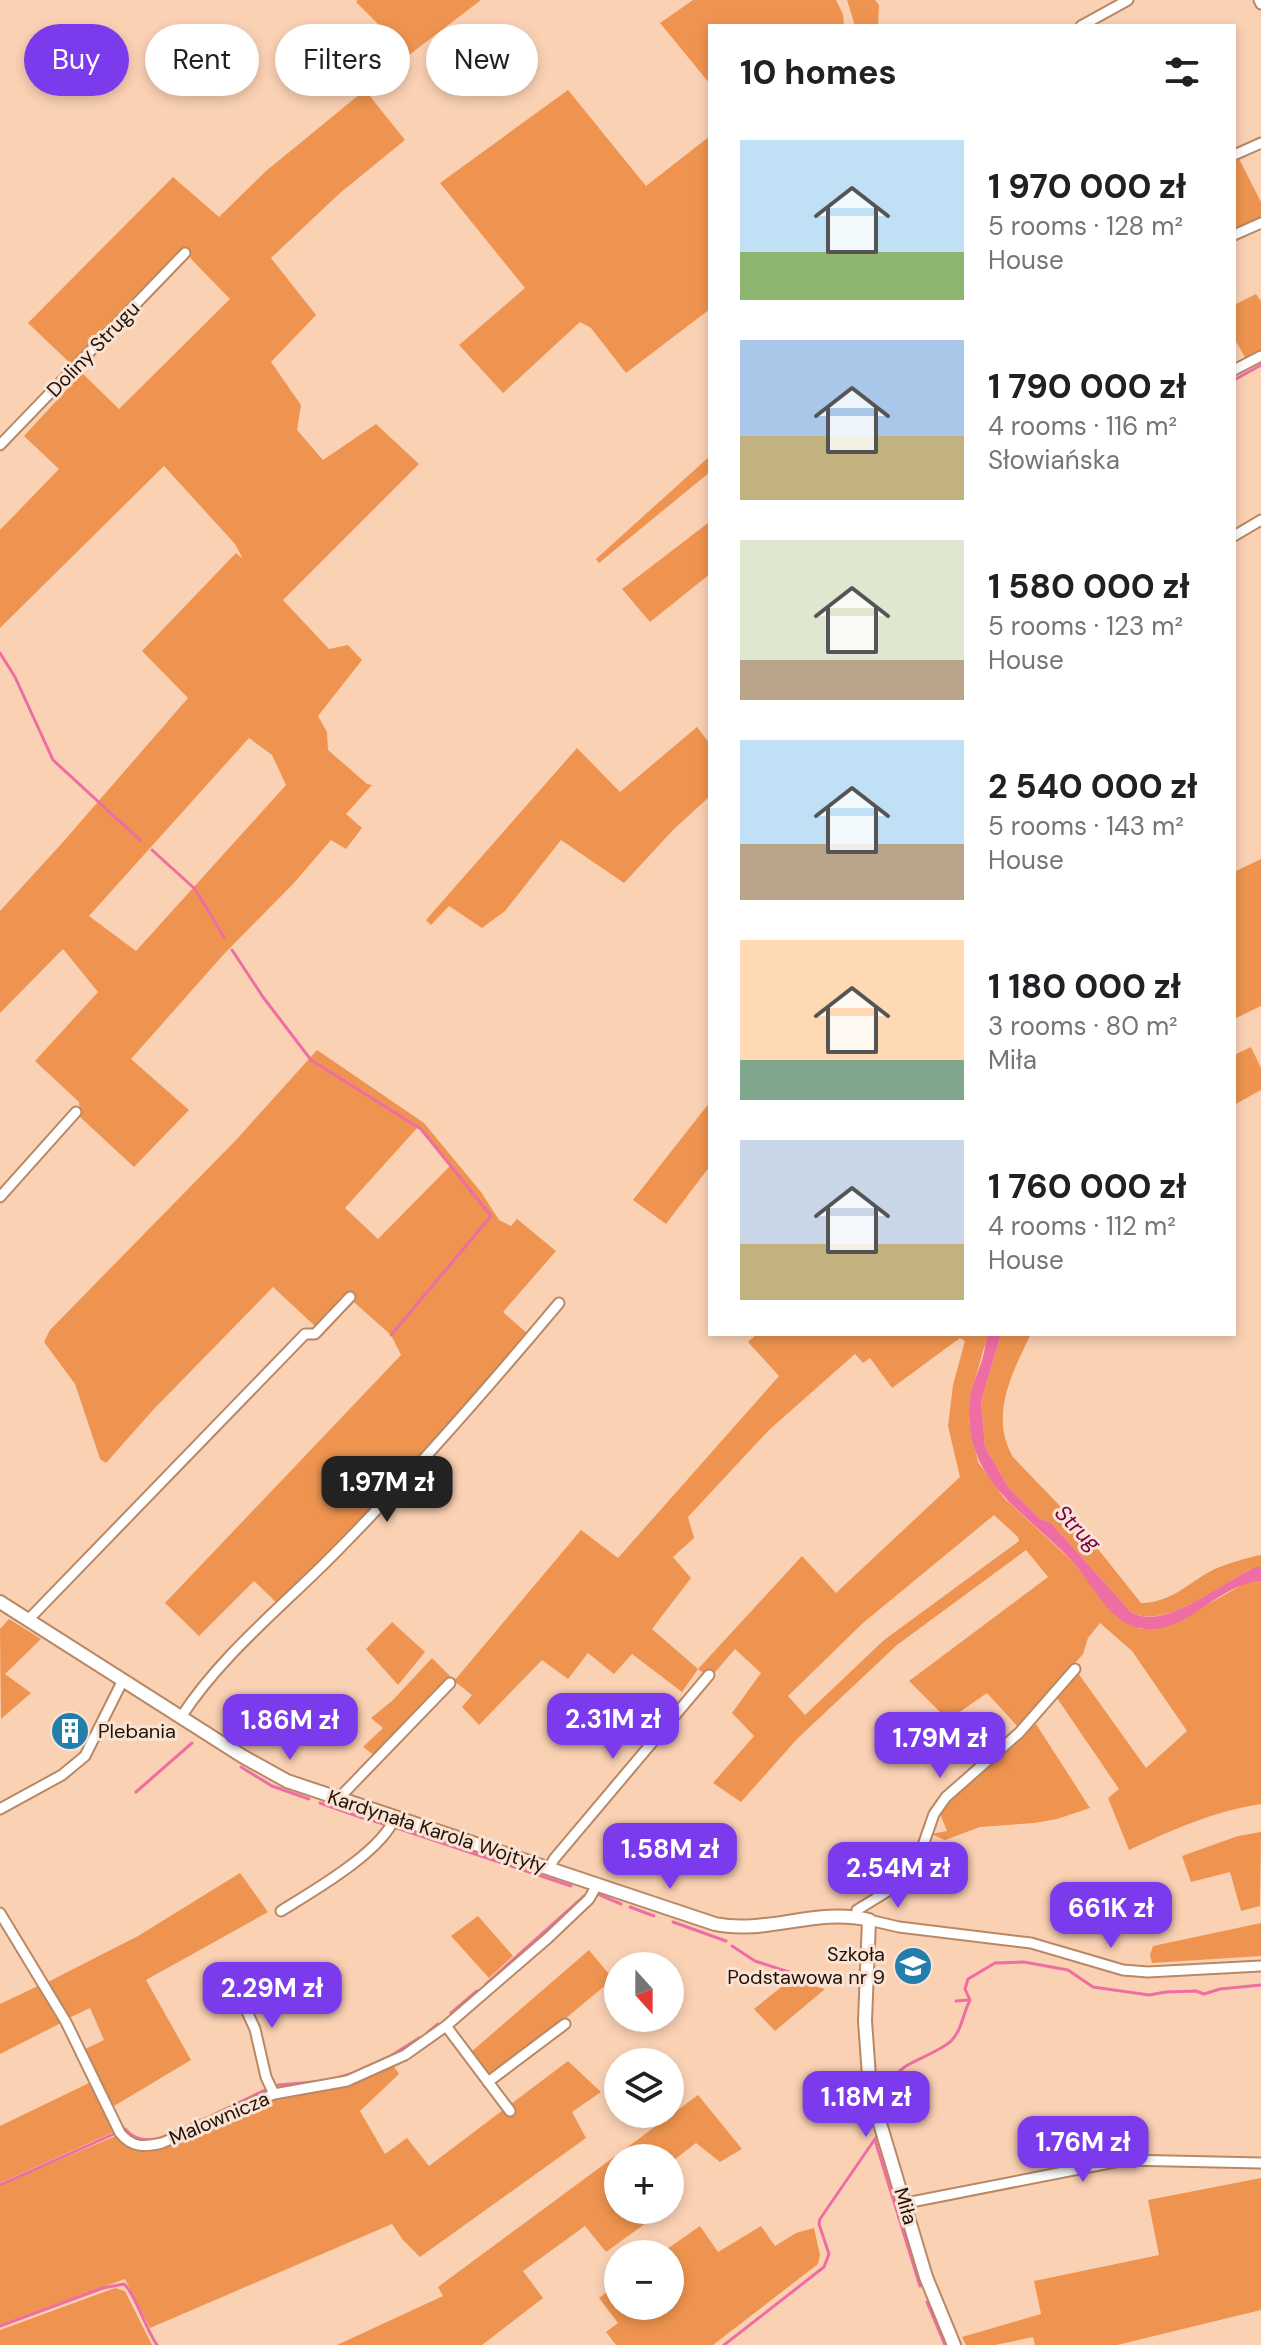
<!DOCTYPE html>
<meta charset="utf-8">
<style>
:root{--surface:#fff;--page:#f6f6f6;--text:#202124;--muted:#757577;--accent:#7c3aed}
body{margin:0;font-family:"DM Sans",sans-serif;background:var(--page);color:var(--text);height:100vh;display:flex;flex-direction:column;font-size:30px;white-space:nowrap}
*{box-sizing:border-box;margin:0}
p{font-size:26px;color:var(--muted)}
.icon{flex:none;width:44px;height:44px;fill:none;stroke:currentColor;stroke-width:2;stroke-linecap:round;stroke-linejoin:round}
.map{position:relative;flex:1;overflow:hidden}
.drawer{position:absolute;left:708px;top:24px;width:528px;height:1312px;display:flex;flex-direction:column;background:var(--surface);border-radius:0px;box-shadow:0 4px 12px #0003}
.drawer>*{flex:none}
.top-card{position:absolute;left:24px;top:24px;width:564px;height:72px;display:flex;gap:16px}
.needle{width:52px;rotate:159deg}
.controls{position:absolute;left:604px;top:1952px;display:grid;gap:16px}
.controls a{display:grid;place-items:center;width:80px;height:80px;border-radius:50%;background:var(--surface);box-shadow:0 4px 12px #0003;font-size:40px}
.price{position:absolute;translate:-50% -68px;padding:0 18px;border-radius:16px;background:var(--accent);color:#fff;font-size:26px;line-height:52px;filter:drop-shadow(0 2px 4px #0008)}
.price::after{content:'';position:absolute;left:50%;top:48px;width:24px;height:18px;margin-left:-12px;background:inherit;clip-path:polygon(0 0,100% 0,50% 100%)}
.price.on{background:#222;color:#fff}
ul{padding:0;list-style:none}
li{display:flex;align-items:center;gap:24px;height:200px;padding:0 32px}
li span{display:grid;place-items:center;flex:none;width:224px;height:160px;border-radius:0px;color:#555}
li>.icon{margin-inline-start:auto}
span .icon{width:96px;height:96px;fill:#fffc;stroke-width:1}
li b{font-size:34px}
h2{display:flex;justify-content:space-between;align-items:center;height:96px;padding:0 32px;font-size:34px}
.pill{padding:0 28px;border-radius:36px;background:var(--surface);box-shadow:0 4px 12px #0003;font-size:28px;line-height:72px}
.pill.on{background:var(--accent);color:#fff}
.map>svg:first-child{display:block}
.green{fill:#ee9450;fill-rule:evenodd}
.water{fill:#ee6da3}
.lines{fill:none;stroke-linecap:round;stroke-linejoin:round}
.stream{stroke:#ee6da3;stroke-width:3}
.street-casing{stroke:#b98865;stroke-width:13}
.secondary-casing{stroke:#b98865;stroke-width:16}
.street{stroke:#fff;stroke-width:9}
.secondary{stroke:#fff;stroke-width:12}
.labels{text-anchor:middle;dominant-baseline:central;stroke-width:6;stroke-linejoin:round;paint-order:stroke}
.street-label{font-size:20px;fill:#241105;stroke:#f8e3d4}
.poi-label{font-size:20px;fill:#241105;stroke:#f8e3d4;text-anchor:start}
.water-label{font-size:22px;font-style:italic;fill:#7d0046;stroke:#f8e3d4}
</style>
<div class="map">
<svg width="1261" height="2345" viewBox="0 0 1261 2345">
<rect width="100%" height="100%" fill="#fbd1b4"/>
<g class="green">
<path d="M358 0H481L409 55 356 2Z"/>
<path d="M693 0H836L843 14 844 26H710V84L660 23Z"/>
<path d="M847 0H875L879 5 878 26H855Z"/>
<path d="M365 90 405 140 340 193 271 258 316 315 271 362 301 405 297 430 323 460 376 424 419 464 283 600 329 649 348 645 362 660 318 716 327 732 328 750 367 784 372 785 346 814 362 828 346 849 331 840 293 884 224 954 131 1059 189 1110 134 1167 80 1117 79 1102 35 1061 98 992 63 949 0 1013V911L63 842 188 698 142 651 236 553 243 559 235 544 164 466 0 628V530L59 469 24 436 82 373 119 409 230 299 192 260 186 249 145 287 72 365 28 323 173 177 219 217 266 171ZM249 738 272 755 286 785 136 951 89 916Z"/>
<path d="M568 90 646 186 710 136V309L626 373 591 328 580 322 503 393 459 345 525 288 440 183Z"/>
<path d="M1237 155 1261 202V217L1234 230V156Z"/>
<path d="M1256 294 1261 301V363L1251 368 1234 338V305Z"/>
<path d="M710 456V472L599 563 596 559Z"/>
<path d="M708 523 710 574 650 622 622 589Z"/>
<path d="M697 727 710 744V796L673 830 624 883 561 840 505 911 482 928 449 906 431 925 426 920 577 748 620 792Z"/>
<path d="M1261 859V1006L1234 1019V872Z"/>
<path d="M1251 1047 1261 1068V1090L1234 1105V1055Z"/>
<path d="M317 1050 424 1123 481 1192 499 1220 511 1226 517 1219 556 1251 503 1312 528 1334 442 1437 279 1605 254 1581 199 1636 165 1603 401 1355 391 1335 347 1296 317 1328 273 1287 153 1410 106 1463 100 1459 75 1384 44 1342 50 1330 236 1140ZM418 1127 450 1166 378 1239 345 1208Z"/>
<path d="M710 1102V1166L666 1224 633 1200Z"/>
<path d="M757 1334H988L970 1397 969 1422 978 1462 1004 1498 1073 1562 1118 1618 1141 1629 1165 1626 1182 1619 1247 1582 1261 1581V1804C1214 1811 1172 1830 1129 1850L1108 1798 1119 1789 1057 1698 1078 1673 1146 1768 1187 1731 1132 1651 1100 1623 1088 1638 1083 1654 1019 1728 987 1693 948 1720 909 1681 1048 1577 1026 1550 897 1645 797 1739 741 1802 713 1783 754 1736 732 1713 761 1673 735 1649 710 1678 698 1669 682 1692 632 1654 614 1674 588 1653 568 1679 542 1660 479 1725 462 1707 472 1695 454 1681 581 1530 618 1558 779 1376 748 1342ZM960 1338 965 1341 953 1385 948 1426 960 1477 836 1593 802 1556 698 1669 652 1629 691 1578 673 1557 694 1538 688 1517 769 1430 855 1354 863 1363 870 1358 892 1388ZM994 1515 1018 1537 1019 1541 884 1640 805 1715 788 1696 863 1623Z"/>
<path d="M1001 1334H1031C1012 1373 989 1416 1013 1457L1082 1529 1141 1603C1170 1603 1187 1584 1211 1571 1222 1565 1249 1557 1261 1555V1567L1249 1570C1221 1586 1161 1631 1131 1612L1050 1522 1040 1519 1009 1488 985 1447 981 1402Z"/>
<path d="M9 1619 41 1639 5 1674 31 1693 1 1719 0 1629Z"/>
<path d="M392 1622 425 1652 398 1685 366 1649Z"/>
<path d="M432 1658 450 1676 374 1755 363 1747 383 1728 371 1718 393 1700Z"/>
<path d="M1036 1724 1090 1808 1057 1819 1034 1823 980 1827 945 1840 931 1834 947 1831 940 1814 948 1800Z"/>
<path d="M1261 1832 1260 1906 1241 1911 1230 1872 1191 1882 1182 1856 1238 1836Z"/>
<path d="M240 1873 268 1912 146 1980 191 2060 114 2106 83 2050 104 2040 90 2008 67 2019 44 1984 138 1936Z"/>
<path d="M478 1916 513 1956 489 1978 451 1936Z"/>
<path d="M1261 1923V1956L1152 1963 1150 1955 1153 1946Z"/>
<path d="M589 1950 613 1979 536 2043 489 2077 471 2052Z"/>
<path d="M790 1980 825 1989 775 2031 754 2009Z"/>
<path d="M38 1986 61 2023 0 2054V2004Z"/>
<path d="M568 2061 601 2092 572 2112 586 2138 420 2257 403 2240 392 2224 150 2328 125 2279 0 2325V2185L4 2183 118 2135 138 2149 271 2098 393 2065 399 2074 360 2111 385 2154 407 2138 429 2166Z"/>
<path d="M91 2082 116 2131 0 2183V2126Z"/>
<path d="M698 2095 742 2149 720 2162 696 2143 670 2163V2158H618V2210H664L606 2252 585 2226 523 2271 543 2298 482 2345H337L443 2296 438 2287Z"/>
<path d="M1261 2178V2310L1117 2345H1035L1033 2337 995 2345H966L962 2337 1041 2314 1034 2281 1159 2255 1148 2200Z"/>
<path d="M700 2226 718 2252 761 2226 775 2246 796 2233 814 2228 820 2255 818 2264 713 2345H616L606 2332 618 2323 599 2298 618 2284V2306H670V2254H660Z"/>
<path d="M115 2288 125 2291 152 2345H0V2330Z"/>
</g>
<path class="water" d="M988 1334H1001L981 1402 985 1447 1009 1488 1040 1519 1050 1522 1131 1612C1164 1633 1225 1580 1256 1567H1261V1581C1218 1583 1184 1638 1139 1628 1107 1621 1092 1582 1071 1560 1023 1510 961 1479 970 1398 972 1385 979 1370 983 1357 985 1350 985 1342 988 1334Z"/>
<g class="lines">
<g class="stream">
<path d="M1234 380 1261 365"/>
<path d="M0 653 15 677 53 760 141 841"/>
<path d="M152 850 195 889 224 937"/>
<path d="M232 950 263 997 311 1060 421 1129 491 1216 391 1335"/>
<path d="M241 1767 272 1786 309 1799"/>
<path d="M136 1792 192 1743"/>
<path d="M320 1803 363 1818"/>
<path d="M374 1821 387 1825"/>
<path d="M397 1828 571 1886"/>
<path d="M600 1895 621 1904"/>
<path d="M630 1907 654 1916"/>
<path d="M673 1922 726 1941"/>
<path d="M732 1946 755 1961 795 1974"/>
<path d="M486 1984 584 1896"/>
<path d="M956 2001 968 2000"/>
<path d="M451 2013 477 1991"/>
<path d="M427 2033 438 2024"/>
<path d="M386 2059 419 2038"/>
<path d="M337 2078 357 2072"/>
<path d="M278 2085 314 2082"/>
<path d="M215 2114 265 2090"/>
<path d="M885 2118 890 2106 891 2077C898 2074 900 2070 906 2066 917 2059 942 2050 951 2041 962 2030 963 2013 970 2000L965 1989 968 1979 995 1963 1024 1962 1068 1970 1093 1987 1149 1995 1166 1992 1196 1991 1204 1994 1220 1989 1261 1985"/>
<path d="M125 2129C145 2154 181 2129 204 2119"/>
<path d="M875 2140 920 2286"/>
<path d="M0 2185 116 2133"/>
<path d="M927 2302 945 2345"/>
<path d="M0 2326 103 2288 124 2284C135 2293 146 2330 157 2345"/>
<path d="M724 2345 824 2267 829 2254 819 2224 820 2219 877 2136"/>
</g>
<defs>
<g id="street">
<path d="M1259 0 1261 4"/>
<path d="M1081 26 1128 0"/>
<path d="M1234 155 1261 143"/>
<path d="M1234 235 1261 223"/>
<path d="M1234 370 1261 356"/>
<path d="M0 445 185 253"/>
<path d="M1234 536 1261 520"/>
<path d="M0 1197 76 1112"/>
<path d="M28 1620 305 1334H315L350 1297"/>
<path d="M181 1717C222 1654 283 1606 335 1553 414 1473 487 1389 559 1303"/>
<path d="M339 1798 450 1683"/>
<path d="M0 1809 62 1775 85 1756 123 1680"/>
<path d="M549 1869 554 1859 709 1675"/>
<path d="M281 1911C313 1891 382 1852 395 1817"/>
<path d="M0 1913 66 2022 120 2133C132 2148 144 2147 162 2143L274 2094 347 2081 405 2055 446 2026 548 1938 589 1899 597 1885"/>
<path d="M857 1917V1910L896 1886 914 1871 934 1814 946 1797 1019 1733 1075 1669"/>
<path d="M869 1920 899 1927 1031 1943 1123 1970 1148 1972 1261 1966"/>
<path d="M233 1981 255 2029 266 2077 274 2094"/>
<path d="M446 2026 510 2111"/>
<path d="M488 2082 565 2024"/>
<path d="M906 2203 1125 2160 1261 2163"/>
</g>
<path id="secondary" d="M0 1602 242 1756 287 1781 715 1924C766 1935 817 1907 869 1920L865 2021 870 2090 926 2277 954 2345"/>
</defs>
<use href="#street" class="street-casing"/>
<use href="#secondary" class="secondary-casing"/>
<use href="#street" class="street"/>
<use href="#secondary" class="secondary"/>
</g>
<defs>
<symbol id="building-disc" viewBox="-11 -11 22 22"><circle r="9.5" fill="#237eac" stroke="#f8e3d4"/><path d="M-4-6H4V6H1V3H-1V6H-4ZM-2.5-4.3h1.7v1.8h-1.7ZM.8-4.3h1.7v1.8H.8ZM-2.5-1h1.7V.8h-1.7ZM.8-1h1.7V.8H.8Z" fill="#fff"/></symbol>
<symbol id="school-disc" viewBox="-11 -11 22 22"><circle r="9.5" fill="#237eac" stroke="#f8e3d4"/><path d="M0-5L7-2L0 1L-7-2ZM-4 1L0 2.5L4 1V4Q0 6-4 4Z" fill="#fff"/></symbol>
</defs>
<g fill-rule="evenodd">
<use href="#building-disc" x="48" y="1709" width="44" height="44"/>
<use href="#school-disc" x="891" y="1944" width="44" height="44"/>
</g>
<g class="labels">
<g class="street-label">
<text transform="translate(93 349) rotate(-46)">Doliny Strugu</text>
<text transform="translate(437 1831) rotate(18)">Kardynała Karola Wojtyły</text>
<text transform="translate(219 2118) rotate(-23)">Malownicza</text>
<text transform="translate(906 2206) rotate(74)">Miła</text>
</g>
<g class="poi-label">
<text x="98" y="1731">Plebania</text>
<text x="885" y="1954" text-anchor="end">Szkoła<tspan x="885" dy="23">Podstawowa nr 9</tspan></text>
</g>
<g class="water-label">
<text transform="translate(1078 1528) rotate(45)">Strug</text>
</g>
</g>
</svg>
<div class="controls">
<a><svg class="needle" viewBox="-14 -14 28 28"><path d="M0-13l5 13h-10z" fill="#e53935"/><path d="M0 13l5-13h-10z" fill="#757577"/></svg></a>
<a><svg class="icon" aria-label="layers" viewBox="0 0 24 24"><path d="M12 4l9 5-9 5-9-5zM3 14l9 5 9-5"/></svg></a>
<a>+</a>
<a>−</a>
</div>
<b class="price on" style="left:387px;top:1524px">1.97M zł</b>
<b class="price" style="left:613px;top:1761px">2.31M zł</b>
<b class="price" style="left:290px;top:1762px">1.86M zł</b>
<b class="price" style="left:940px;top:1780px">1.79M zł</b>
<b class="price" style="left:670px;top:1891px">1.58M zł</b>
<b class="price" style="left:898px;top:1910px">2.54M zł</b>
<b class="price" style="left:1111px;top:1950px">661K zł</b>
<b class="price" style="left:272px;top:2030px">2.29M zł</b>
<b class="price" style="left:866px;top:2139px">1.18M zł</b>
<b class="price" style="left:1083px;top:2184px">1.76M zł</b>
<div class="top-card">
<a class="pill on">Buy</a>
<a class="pill">Rent</a>
<a class="pill">Filters</a>
<a class="pill">New</a>
</div>
<section class="drawer">
<h2>10 homes<svg class="icon" aria-label="filters" viewBox="0 0 24 24"><path d="M4 7h16M4 17h16"/><circle cx="9" cy="7" r="2"/><circle cx="15" cy="17" r="2"/></svg></h2>
<ul>
<li><span style="background:linear-gradient(#bfe0f5 70%,#8fb573 0)"><svg class="icon" aria-label="home" viewBox="0 0 24 24"><path d="M3 11l9-7 9 7M6 9v11h12V9"/></svg></span><div><b>1 970 000 zł</b><p>5 rooms · 128 m²</p><p>House</p></div></li>
<li><span style="background:linear-gradient(#a9c7e8 60%,#c2b280 0)"><svg class="icon" aria-label="home" viewBox="0 0 24 24"><path d="M3 11l9-7 9 7M6 9v11h12V9"/></svg></span><div><b>1 790 000 zł</b><p>4 rooms · 116 m²</p><p>Słowiańska</p></div></li>
<li><span style="background:linear-gradient(#dfe7d0 75%,#b9a48a 0)"><svg class="icon" aria-label="home" viewBox="0 0 24 24"><path d="M3 11l9-7 9 7M6 9v11h12V9"/></svg></span><div><b>1 580 000 zł</b><p>5 rooms · 123 m²</p><p>House</p></div></li>
<li><span style="background:linear-gradient(#bfe0f5 65%,#b9a48a 0)"><svg class="icon" aria-label="home" viewBox="0 0 24 24"><path d="M3 11l9-7 9 7M6 9v11h12V9"/></svg></span><div><b>2 540 000 zł</b><p>5 rooms · 143 m²</p><p>House</p></div></li>
<li><span style="background:linear-gradient(#ffd9b3 75%,#7fa58c 0)"><svg class="icon" aria-label="home" viewBox="0 0 24 24"><path d="M3 11l9-7 9 7M6 9v11h12V9"/></svg></span><div><b>1 180 000 zł</b><p>3 rooms · 80 m²</p><p>Miła</p></div></li>
<li><span style="background:linear-gradient(#c9d6e8 65%,#c2b280 0)"><svg class="icon" aria-label="home" viewBox="0 0 24 24"><path d="M3 11l9-7 9 7M6 9v11h12V9"/></svg></span><div><b>1 760 000 zł</b><p>4 rooms · 112 m²</p><p>House</p></div></li>
</ul>
</section>
</div>
